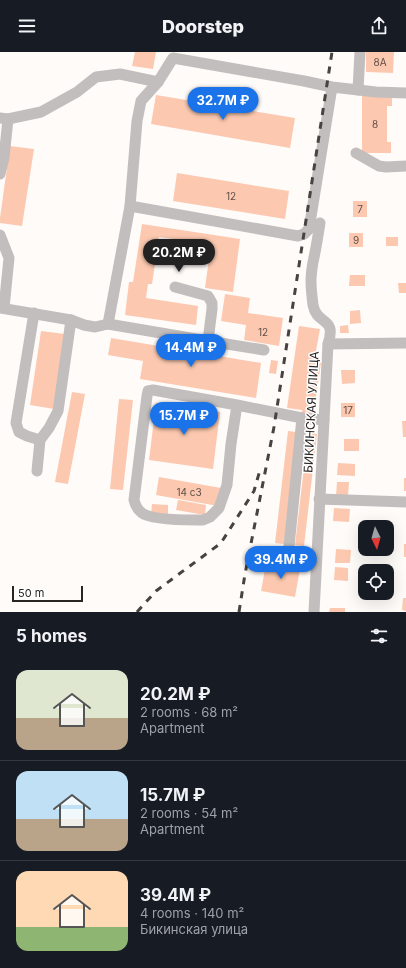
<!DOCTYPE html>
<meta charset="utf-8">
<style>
:root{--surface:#171b24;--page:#242831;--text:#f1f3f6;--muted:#9ea1a6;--line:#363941;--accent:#1a73e8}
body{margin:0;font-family:Inter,sans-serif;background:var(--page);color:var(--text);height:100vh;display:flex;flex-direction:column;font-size:15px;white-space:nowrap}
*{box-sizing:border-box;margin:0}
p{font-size:13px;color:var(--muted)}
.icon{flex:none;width:22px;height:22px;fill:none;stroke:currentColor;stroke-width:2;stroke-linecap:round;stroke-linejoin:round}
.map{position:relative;height:560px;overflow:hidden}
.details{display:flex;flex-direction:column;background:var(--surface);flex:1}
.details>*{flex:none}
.needle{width:26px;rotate:175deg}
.controls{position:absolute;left:358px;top:468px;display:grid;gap:8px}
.controls a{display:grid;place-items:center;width:36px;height:36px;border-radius:8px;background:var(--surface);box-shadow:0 4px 16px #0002;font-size:20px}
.scale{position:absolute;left:12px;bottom:10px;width:71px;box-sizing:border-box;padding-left:4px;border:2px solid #292523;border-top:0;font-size:11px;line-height:14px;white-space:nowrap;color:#292523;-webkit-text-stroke:3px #fff;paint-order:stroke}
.price{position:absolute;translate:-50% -34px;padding:0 9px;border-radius:14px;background:var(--accent);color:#fff;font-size:13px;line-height:26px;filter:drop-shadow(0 1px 2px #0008)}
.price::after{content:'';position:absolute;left:50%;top:24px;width:12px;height:9px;margin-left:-6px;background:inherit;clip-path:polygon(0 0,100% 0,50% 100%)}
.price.active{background:#222;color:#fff}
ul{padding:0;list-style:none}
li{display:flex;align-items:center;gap:12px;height:100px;padding:0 16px}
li+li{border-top:1px solid var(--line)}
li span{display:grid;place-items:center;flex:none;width:112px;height:80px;border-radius:12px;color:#555}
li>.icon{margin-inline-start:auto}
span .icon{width:48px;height:48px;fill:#fffc;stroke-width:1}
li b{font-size:17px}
h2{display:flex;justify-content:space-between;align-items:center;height:48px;padding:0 16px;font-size:17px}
header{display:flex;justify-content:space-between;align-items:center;height:52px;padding:0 16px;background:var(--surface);font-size:18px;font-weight:800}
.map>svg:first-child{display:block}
.building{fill:#fcc9b0}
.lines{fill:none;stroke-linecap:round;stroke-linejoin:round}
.minor{stroke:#c3bebe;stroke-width:11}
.rail{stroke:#474341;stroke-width:3;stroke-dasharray:7 7;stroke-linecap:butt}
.labels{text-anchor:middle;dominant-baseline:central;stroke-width:3;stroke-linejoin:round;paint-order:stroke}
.number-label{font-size:10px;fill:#5e4e46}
.street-label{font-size:12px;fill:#292523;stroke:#fff}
</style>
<header><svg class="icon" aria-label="menu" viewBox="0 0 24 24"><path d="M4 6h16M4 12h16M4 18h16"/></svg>Doorstep<svg class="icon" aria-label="share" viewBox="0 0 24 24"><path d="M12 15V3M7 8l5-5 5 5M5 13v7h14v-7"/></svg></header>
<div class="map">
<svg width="406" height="560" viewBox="0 0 406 560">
<rect width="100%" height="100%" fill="#fffbf9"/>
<g class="building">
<path d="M135 0H156L153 17 132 14Z"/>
<path d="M366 0H394L393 21 366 20Z"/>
<path d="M156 43 295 66 290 96 151 72Z"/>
<path d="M362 43 392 44V54H387V90H391V101H362Z"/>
<path d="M10 94 34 97 22 174 0 171V166Z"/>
<path d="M177 121 289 139 285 167 173 149Z"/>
<rect x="353" y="149" width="14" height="16"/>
<path d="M142 172 240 187 233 240 205 236 211 192 159 185 152 232H148L146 246 198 254 196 273 125 263 129 230H133Z"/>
<rect x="349" y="181" width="14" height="14"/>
<rect x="386" y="185" width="12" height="9"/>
<path d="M350 223H365V234H349Z"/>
<path d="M398 231H406V241H399Z"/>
<path d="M225 242 250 246 248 261 283 266 279 294 244 288 246 273 221 269Z"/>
<path d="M360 258 361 271 350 272V259Z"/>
<path d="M348 273 349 281H340V274Z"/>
<path d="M299 274 320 277 314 310 321 311 313 365 301 364 302 358 287 356Z"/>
<path d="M41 279 65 282 54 357 30 353Z"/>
<path d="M111 286 261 311 256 346 140 327 143 309 108 303Z"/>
<path d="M271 308 278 309 276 322 269 321Z"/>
<path d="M341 318H355V331L342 332Z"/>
<path d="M72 340 85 342 68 432 55 430Z"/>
<path d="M119 347 133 348 123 438 110 437Z"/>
<path d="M156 351 220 360 213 417 149 408Z"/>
<rect x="341" y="351" width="14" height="14"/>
<path d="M402 369H406V385H403Z"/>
<path d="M288 379 296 380 284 492 275 491Z"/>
<path d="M308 381 317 382 304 494 295 493Z"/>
<rect x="344" y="387" width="15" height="12"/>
<path d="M338 411 355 412V424L337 423Z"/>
<path d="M159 425 221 436 218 454 156 443Z"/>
<rect x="404" y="426" width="2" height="13"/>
<path d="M337 430H349L348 445 336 444Z"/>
<path d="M178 448 206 453 205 463 176 458Z"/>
<path d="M152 452 168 453V463L151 462Z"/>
<path d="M334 456 350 457 349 470 333 469Z"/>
<rect x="404" y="492" width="2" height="13"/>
<path d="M336 497 351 498 350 511H335Z"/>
<path d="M266 512 300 517 295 545 261 539Z"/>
<path d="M335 515 348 516V529L334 528Z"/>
<path d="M403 546H406V559L402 558Z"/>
<path d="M330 556H345V560H329Z"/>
</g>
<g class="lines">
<g class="minor">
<path d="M332 35 309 177 304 182 298 184 130 154 137 69 141 49 158 30 173 6 304 29 332 35 376 40 406 41"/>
<path d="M358 38 360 0"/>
<path d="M0 66 8 67 41 60 77 40 96 25 120 22 158 30"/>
<path d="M356 101 379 114 386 115 406 114"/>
<path d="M0 122 4 106 8 67"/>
<path d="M0 183 9 206 4 256"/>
<path d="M175 235 208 244 212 251V257L208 289"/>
<path d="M0 256 71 268 84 273 95 275 108 272 208 289 264 298"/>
<path d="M34 261 16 371 19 380 27 384 40 388 37 419"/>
<path d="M108 272 130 154"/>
<path d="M328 292 406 291"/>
<path d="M237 353 231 392 227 433 219 456 210 465 203 468H197C185 468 151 468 142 461 138 458 135 452 134 448L147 344 148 339 153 338 237 353 302 366 324 368"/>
<path d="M40 388 49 376 58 359 71 268"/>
<path d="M319 447 406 450"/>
<path d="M289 494 302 366"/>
<path d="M314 560 328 292C337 264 317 274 313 253 312 245 311 237 311 229 311 223 312 216 313 210 316 197 318 184 320 171"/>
</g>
<g class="rail">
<path d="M137 560 156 539 221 491 254 439 260 418"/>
<path d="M239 560 245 522 274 375 332 0"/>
</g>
</g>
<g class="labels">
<g class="number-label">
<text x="380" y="10">8А</text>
<text x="375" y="72">8</text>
<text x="231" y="144">12</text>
<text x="360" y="157">7</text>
<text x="356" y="188">9</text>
<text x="263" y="280">12</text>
<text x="348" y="358">17</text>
<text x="189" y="440">14 с3</text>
</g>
<g class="street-label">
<text transform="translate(311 360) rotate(-87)">БИКИНСКАЯ УЛИЦА</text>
</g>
</g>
</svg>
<div class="controls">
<a><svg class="needle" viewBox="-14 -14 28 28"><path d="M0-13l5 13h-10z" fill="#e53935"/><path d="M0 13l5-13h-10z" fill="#9ea1a6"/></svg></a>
<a><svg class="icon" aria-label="locate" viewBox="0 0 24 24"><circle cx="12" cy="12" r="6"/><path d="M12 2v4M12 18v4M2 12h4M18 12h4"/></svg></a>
</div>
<div class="scale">50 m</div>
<b class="price" style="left:223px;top:69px">32.7M ₽</b>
<b class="price active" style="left:179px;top:221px">20.2M ₽</b>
<b class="price" style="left:191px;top:316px">14.4M ₽</b>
<b class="price" style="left:184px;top:384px">15.7M ₽</b>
<b class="price" style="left:281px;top:528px">39.4M ₽</b>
</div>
<section class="details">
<h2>5 homes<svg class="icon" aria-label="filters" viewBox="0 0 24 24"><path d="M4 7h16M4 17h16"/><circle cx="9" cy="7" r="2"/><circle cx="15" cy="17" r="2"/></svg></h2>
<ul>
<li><span style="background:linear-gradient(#dfe7d0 60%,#b9a48a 0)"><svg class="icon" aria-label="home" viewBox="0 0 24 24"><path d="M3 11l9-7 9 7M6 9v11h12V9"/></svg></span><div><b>20.2M ₽</b><p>2 rooms · 68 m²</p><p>Apartment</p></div></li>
<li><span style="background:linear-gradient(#bfe0f5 60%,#b9a48a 0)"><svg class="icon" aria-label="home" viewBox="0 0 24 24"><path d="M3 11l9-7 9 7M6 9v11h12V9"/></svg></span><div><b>15.7M ₽</b><p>2 rooms · 54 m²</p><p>Apartment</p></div></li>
<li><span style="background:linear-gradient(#ffd9b3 70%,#8fb573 0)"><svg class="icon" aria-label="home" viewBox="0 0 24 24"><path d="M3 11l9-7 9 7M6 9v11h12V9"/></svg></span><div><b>39.4M ₽</b><p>4 rooms · 140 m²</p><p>Бикинская улица</p></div></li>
</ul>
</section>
